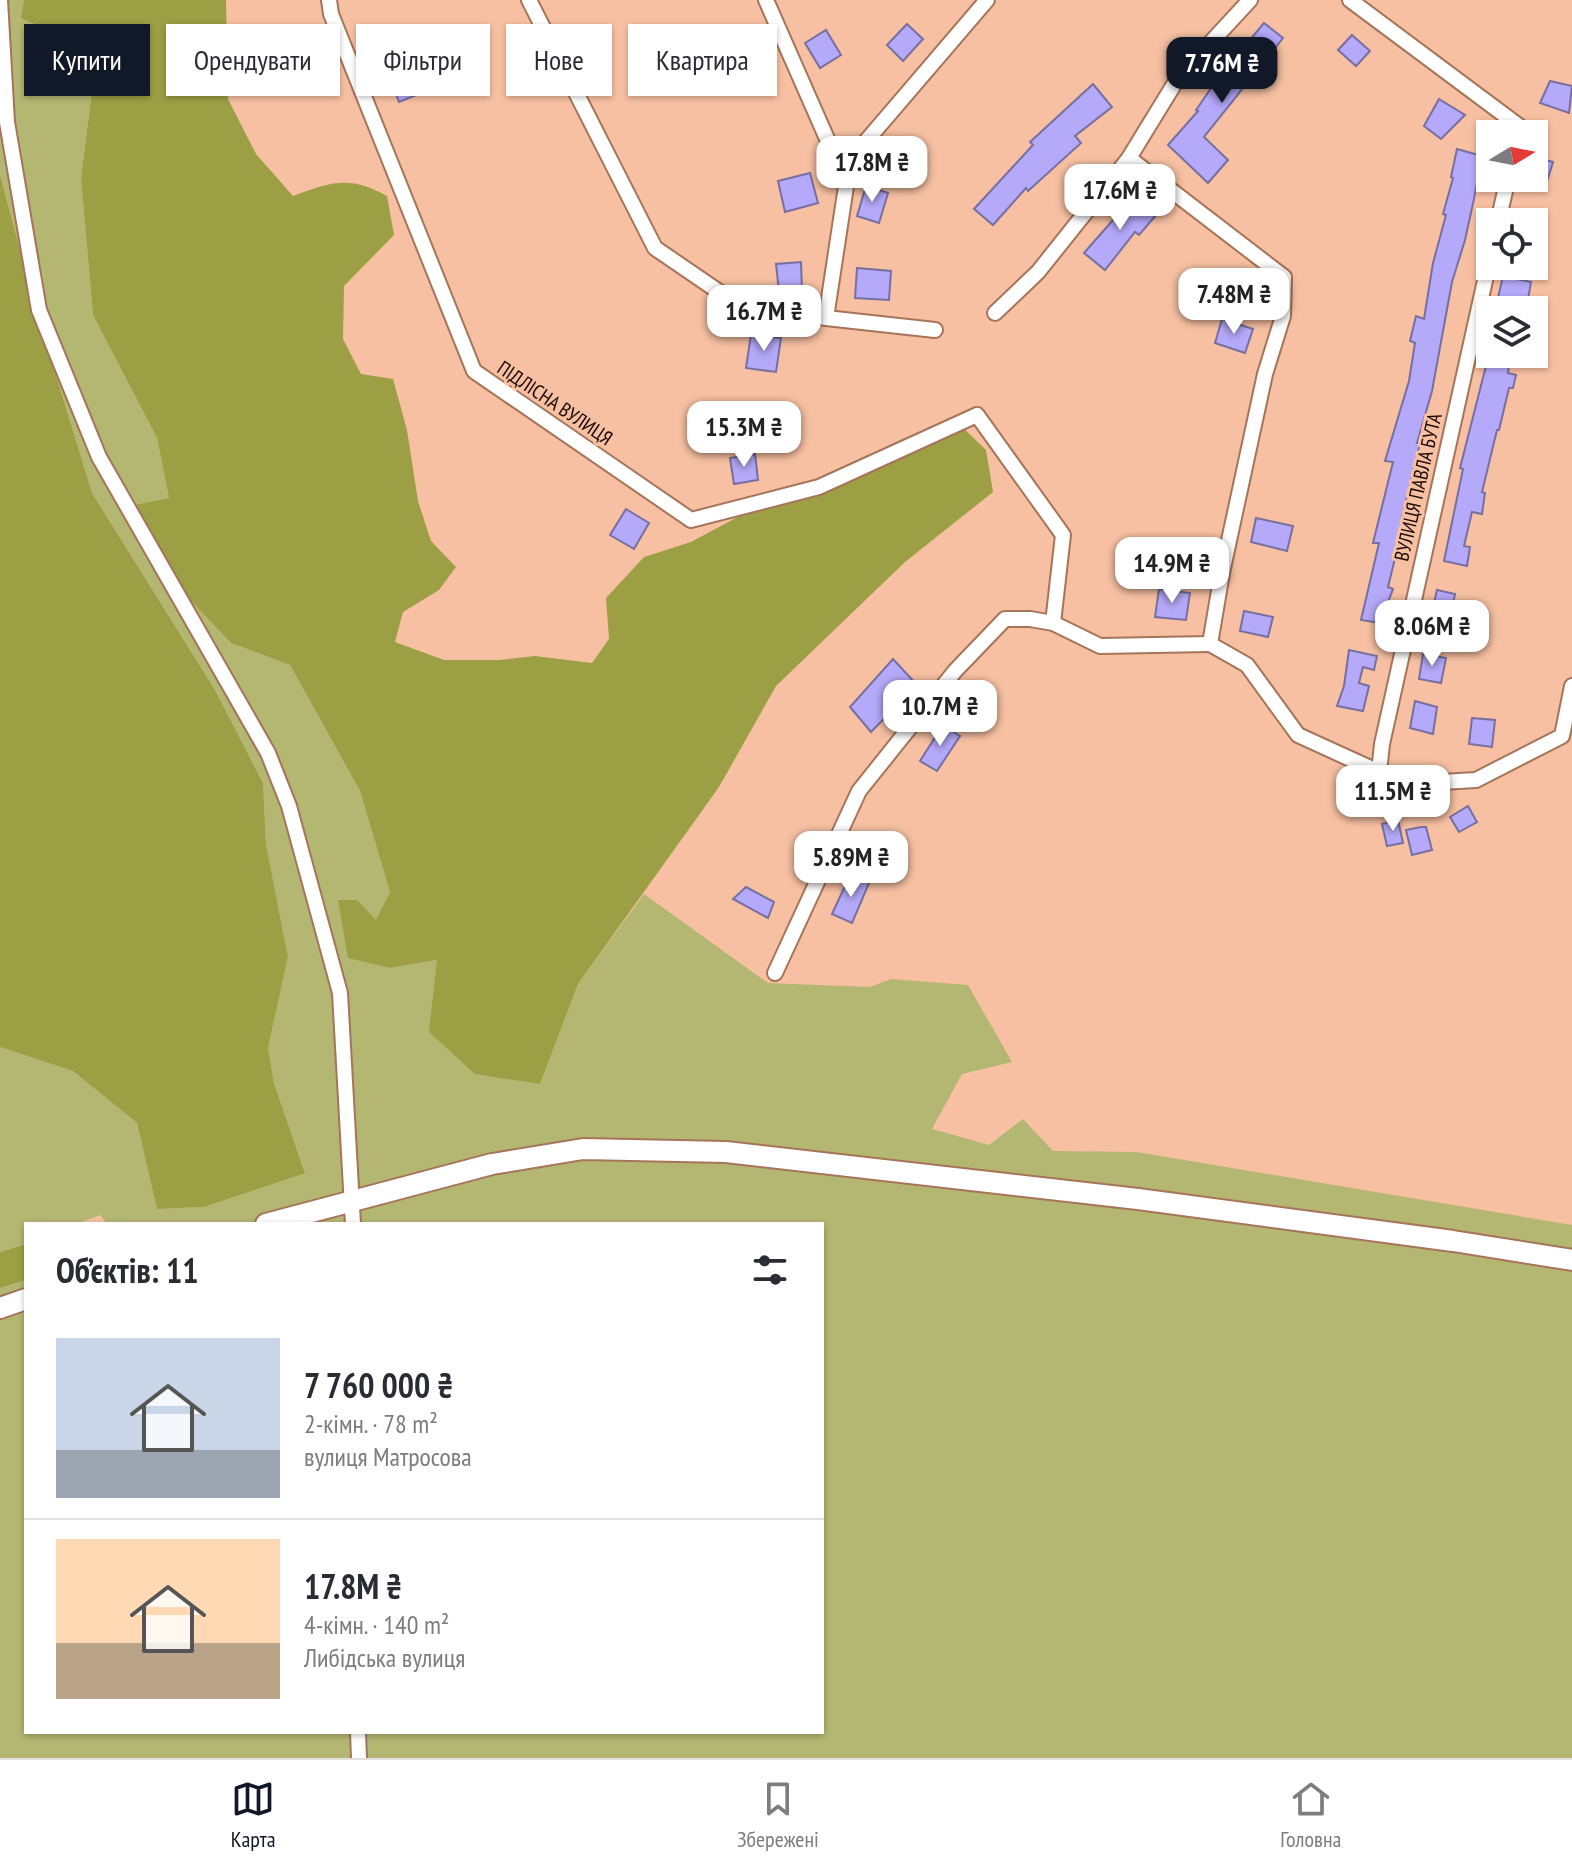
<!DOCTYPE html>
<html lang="uk">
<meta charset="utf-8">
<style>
:root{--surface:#fff;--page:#f2f2f3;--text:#2b2b33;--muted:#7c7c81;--line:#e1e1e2;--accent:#111827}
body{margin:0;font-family:"PT Sans Narrow",sans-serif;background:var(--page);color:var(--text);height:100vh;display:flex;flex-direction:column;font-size:30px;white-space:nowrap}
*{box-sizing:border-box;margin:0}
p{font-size:26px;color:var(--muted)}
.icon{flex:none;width:44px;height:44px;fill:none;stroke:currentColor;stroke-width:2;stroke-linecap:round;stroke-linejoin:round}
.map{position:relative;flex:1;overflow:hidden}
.side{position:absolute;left:24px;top:1222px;width:800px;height:512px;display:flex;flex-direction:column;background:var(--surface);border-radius:0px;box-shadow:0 2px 6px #0004}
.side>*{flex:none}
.top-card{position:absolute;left:24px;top:24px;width:800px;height:72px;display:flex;gap:16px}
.needle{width:52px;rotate:80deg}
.tools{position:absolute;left:1476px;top:120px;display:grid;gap:16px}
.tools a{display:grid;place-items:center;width:72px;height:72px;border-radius:0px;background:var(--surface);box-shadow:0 2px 6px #0004;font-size:40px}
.price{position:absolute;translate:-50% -68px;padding:0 18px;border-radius:16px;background:#fff;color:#222;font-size:26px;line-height:52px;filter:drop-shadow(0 2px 4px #0008)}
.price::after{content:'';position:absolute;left:50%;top:48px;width:24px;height:18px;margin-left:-12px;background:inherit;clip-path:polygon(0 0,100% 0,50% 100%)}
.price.selected{background:var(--accent);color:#fff}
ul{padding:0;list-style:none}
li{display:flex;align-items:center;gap:24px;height:200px;padding:0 32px}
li+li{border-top:2px solid var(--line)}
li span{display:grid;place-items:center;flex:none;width:224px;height:160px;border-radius:0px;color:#555}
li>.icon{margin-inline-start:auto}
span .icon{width:96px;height:96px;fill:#fffc;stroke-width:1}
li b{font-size:34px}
h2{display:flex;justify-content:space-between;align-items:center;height:96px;padding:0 32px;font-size:34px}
.tag{padding:0 28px;border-radius:0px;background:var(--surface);box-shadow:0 2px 6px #0004;font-size:28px;line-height:72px}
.tag.selected{background:var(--accent);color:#fff}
.tabs{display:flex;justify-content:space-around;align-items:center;height:112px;border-top:2px solid var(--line);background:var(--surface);font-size:22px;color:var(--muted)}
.tabs a{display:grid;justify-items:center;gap:4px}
.tabs .selected{color:var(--accent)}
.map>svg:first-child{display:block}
.green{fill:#b4b772}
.forest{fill:#9c9f44}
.building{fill:#b5a9f9;stroke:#766fa0;stroke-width:2}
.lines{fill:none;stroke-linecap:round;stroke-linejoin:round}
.street-casing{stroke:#a67458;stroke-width:18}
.secondary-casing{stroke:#a67458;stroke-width:24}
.street{stroke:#fff;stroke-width:14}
.secondary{stroke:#fff;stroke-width:20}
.labels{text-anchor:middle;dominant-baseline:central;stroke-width:6;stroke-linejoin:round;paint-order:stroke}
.street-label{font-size:20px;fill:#1a0801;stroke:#f7c0a2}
</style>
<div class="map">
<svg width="1572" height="1758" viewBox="0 0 1572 1758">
<rect width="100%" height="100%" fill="#f7c0a2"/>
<path class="green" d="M0 0H24L22 18 97 50 81 178 93 315 157 438 169 498 135 506 191 601 231 643 290 665 360 791 390 892 376 921 390 968 438 960 540 1084 578 984 644 894 768 983 870 987 891 979 968 985 1012 1062 962 1074 932 1129 989 1145 1023 1119 1053 1151 1137 1152 1572 1225V1758H0V1288L26 1280V1732H822V1224H107L100 1215 76 1224H26V1244L0 1252V1047L73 1071 137 1123 157 1209 204 1207 305 1172 274 1083 268 1048 288 957 266 844 263 783 215 690 92 493 36 310 0 175Z"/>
<g class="forest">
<path d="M24 0H226L228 99 256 154 293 196C330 182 350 175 387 196L394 235 344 286 343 339 361 374 393 379 407 430 418 501 431 541 456 567 439 590 403 612 395 642 444 660H500L535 656 592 663 609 639 606 598 644 557 691 542 747 512 953 418 986 450 993 492 905 562 776 686 719 787 578 984 540 1084 475 1074 429 1032 437 960 390 968 348 958 338 900H357L376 920 390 892 360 791 290 665 231 643 191 601 135 505 169 498 157 438 93 315 81 178 97 51 21 18Z"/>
<path d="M0 175 36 310 92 493 215 690 263 783 266 844 288 957 268 1048 274 1083 305 1173 204 1207 157 1209 137 1123 73 1071 0 1047Z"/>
<path d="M26 1244V1280L0 1288V1252Z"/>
</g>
<g class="building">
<path d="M1264 23 1283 38 1204 137 1228 160 1208 183 1168 145 1198 111 1196 110 1218 78Z"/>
<path d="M907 24 923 39 903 61 887 45Z"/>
<path d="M320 29 329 52 306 61 297 37Z"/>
<path d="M826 30 841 55 820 68 805 43Z"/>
<path d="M1352 35 1370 51 1356 66 1338 50Z"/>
<path d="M413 66 424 92 399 102 389 75Z"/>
<path d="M1550 81 1572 86 1569 113 1540 103Z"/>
<path d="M1093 84 1112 107 1075 136 1081 143 1028 191 1026 188 993 225 974 209 1033 145 1030 142Z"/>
<path d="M1439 99 1465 115 1441 139 1424 126Z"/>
<path d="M1457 149 1482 156 1474 199 1465 240 1452 282 1432 391 1417 443H1420L1401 522H1404L1388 587 1393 589 1380 623 1361 620 1379 543H1373L1393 462 1385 461 1409 381 1415 343 1410 341 1416 316 1424 319 1433 263 1446 215 1443 214 1453 178 1451 177Z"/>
<path d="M1534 157 1553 162 1545 188 1534 185Z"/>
<path d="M810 173 818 203 785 212 778 181Z"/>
<path d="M866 186 888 193 879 223 857 216Z"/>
<path d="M1135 195 1157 214 1139 235 1135 232 1105 270 1084 253Z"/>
<path d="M801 262 802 290 779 292 776 264Z"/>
<path d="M857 268 891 271 889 300 855 298Z"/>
<path d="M1503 276 1531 282 1527 305 1498 298Z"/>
<path d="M1222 319 1253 329 1245 353 1215 343Z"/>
<path d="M751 334 781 338 776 372 746 368Z"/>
<path d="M1487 362 1509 366 1508 373 1516 375 1513 388H1509L1499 430H1497L1482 492 1485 493 1482 514 1472 512 1464 546 1470 547 1467 566 1444 561 1463 469 1460 468Z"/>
<path d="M755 454 758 480 734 484 730 458Z"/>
<path d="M626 509 649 523 634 549 610 535Z"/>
<path d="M1256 518 1293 526 1287 551 1251 542Z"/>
<path d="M1159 589 1190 593 1186 620 1155 617Z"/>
<path d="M1437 590 1455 594 1448 630 1429 626Z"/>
<path d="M1244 611 1273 617 1268 637 1240 631Z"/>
<path d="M1349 650 1377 656 1374 670 1363 667 1359 683 1369 686 1363 711 1337 706 1344 686Z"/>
<path d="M1423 654 1446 658 1441 683 1419 679Z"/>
<path d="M893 659 917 685 871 732 850 707Z"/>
<path d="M1415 701 1437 707 1433 734 1410 728Z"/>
<path d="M1472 718 1495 720 1492 747 1469 744Z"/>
<path d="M943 725 960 736 937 771 920 761Z"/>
<path d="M1468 806 1477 822 1459 832 1450 817Z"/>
<path d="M1398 820 1403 843 1387 846 1382 824Z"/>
<path d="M1421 827H1426L1432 850 1412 855 1406 830Z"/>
<path d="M850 875 869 883 852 923 832 914Z"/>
<path d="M746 887 774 902 768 918 733 899Z"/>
</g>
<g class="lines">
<defs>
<g id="street">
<path d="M0 0 7 122 39 310 99 457 268 753 289 806 340 993 353 1224"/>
<path d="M329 0 331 14 474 371 691 520 819 487 977 415 1063 535 1053 623"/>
<path d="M529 0 655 248 731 300 826 318 935 330"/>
<path d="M766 0 846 182"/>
<path d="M1350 0 1519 126 1518 134"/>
<path d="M1129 158 1284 277 1283 316 1265 374 1222 573 1210 644 1247 665 1298 735 1379 772 1424 783 1476 780 1562 736 1572 686"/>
<path d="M1498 222 1508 178"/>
<path d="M995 313 1038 272 1129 158 1178 78 1250 0"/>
<path d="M826 318 850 160 987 0"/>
<path d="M1379 772 1382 744 1490 258"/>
<path d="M775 973 859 791 955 671 1005 619H1030L1053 623 1100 646 1210 644"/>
<path d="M358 1732 359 1758"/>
</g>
<g id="secondary">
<path d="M266 1224 492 1164 583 1149 726 1152 1138 1199 1453 1241 1572 1260"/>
<path d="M0 1308 26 1299"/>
</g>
</defs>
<use href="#street" class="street-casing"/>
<use href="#secondary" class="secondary-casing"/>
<use href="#street" class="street"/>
<use href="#secondary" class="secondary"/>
</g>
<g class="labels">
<g class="street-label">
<text transform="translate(555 403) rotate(34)">ПІДЛІСНА ВУЛИЦЯ</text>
<text transform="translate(1418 487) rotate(-77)">ВУЛИЦЯ ПАВЛА БУТА</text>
</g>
</g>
</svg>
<div class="tools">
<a><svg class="needle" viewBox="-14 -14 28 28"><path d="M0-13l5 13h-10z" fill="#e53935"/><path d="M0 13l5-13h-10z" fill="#7c7c81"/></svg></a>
<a><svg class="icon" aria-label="locate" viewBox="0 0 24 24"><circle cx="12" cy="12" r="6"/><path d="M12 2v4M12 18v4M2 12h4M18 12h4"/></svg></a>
<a><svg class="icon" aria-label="layers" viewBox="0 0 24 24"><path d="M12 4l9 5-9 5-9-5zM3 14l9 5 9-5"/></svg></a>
</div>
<b class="price selected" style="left:1222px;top:105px">7.76M ₴</b>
<b class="price" style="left:872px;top:204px">17.8M ₴</b>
<b class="price" style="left:1120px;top:232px">17.6M ₴</b>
<b class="price" style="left:1234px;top:336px">7.48M ₴</b>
<b class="price" style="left:764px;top:353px">16.7M ₴</b>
<b class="price" style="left:744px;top:469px">15.3M ₴</b>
<b class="price" style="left:1172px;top:605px">14.9M ₴</b>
<b class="price" style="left:1432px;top:668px">8.06M ₴</b>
<b class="price" style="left:940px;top:748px">10.7M ₴</b>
<b class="price" style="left:1393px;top:833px">11.5M ₴</b>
<b class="price" style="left:851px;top:899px">5.89M ₴</b>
<div class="top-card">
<a class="tag selected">Купити</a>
<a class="tag">Орендувати</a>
<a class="tag">Фільтри</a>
<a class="tag">Нове</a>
<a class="tag">Квартира</a>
</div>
<section class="side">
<h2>Об’єктів: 11<svg class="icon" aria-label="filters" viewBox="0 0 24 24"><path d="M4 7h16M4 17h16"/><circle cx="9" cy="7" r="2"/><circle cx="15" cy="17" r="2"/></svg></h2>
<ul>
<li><span style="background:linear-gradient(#c9d6e8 70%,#9aa5b1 0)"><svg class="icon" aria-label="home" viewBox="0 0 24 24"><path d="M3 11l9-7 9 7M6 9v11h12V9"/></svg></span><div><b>7 760 000 ₴</b><p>2-кімн. · 78 m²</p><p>вулиця Матросова</p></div></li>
<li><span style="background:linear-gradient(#ffd9b3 65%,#b9a48a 0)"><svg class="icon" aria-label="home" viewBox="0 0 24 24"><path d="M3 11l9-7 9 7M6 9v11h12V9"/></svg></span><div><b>17.8M ₴</b><p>4-кімн. · 140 m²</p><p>Либідська вулиця</p></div></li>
</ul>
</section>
</div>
<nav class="tabs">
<a class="selected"><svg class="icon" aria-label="map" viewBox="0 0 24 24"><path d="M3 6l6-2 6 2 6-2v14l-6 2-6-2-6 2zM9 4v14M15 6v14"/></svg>Карта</a>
<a><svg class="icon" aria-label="saved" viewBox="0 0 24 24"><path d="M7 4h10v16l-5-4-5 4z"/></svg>Збережені</a>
<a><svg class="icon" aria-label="home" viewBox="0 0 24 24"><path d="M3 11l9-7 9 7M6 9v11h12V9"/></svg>Головна</a>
</nav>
